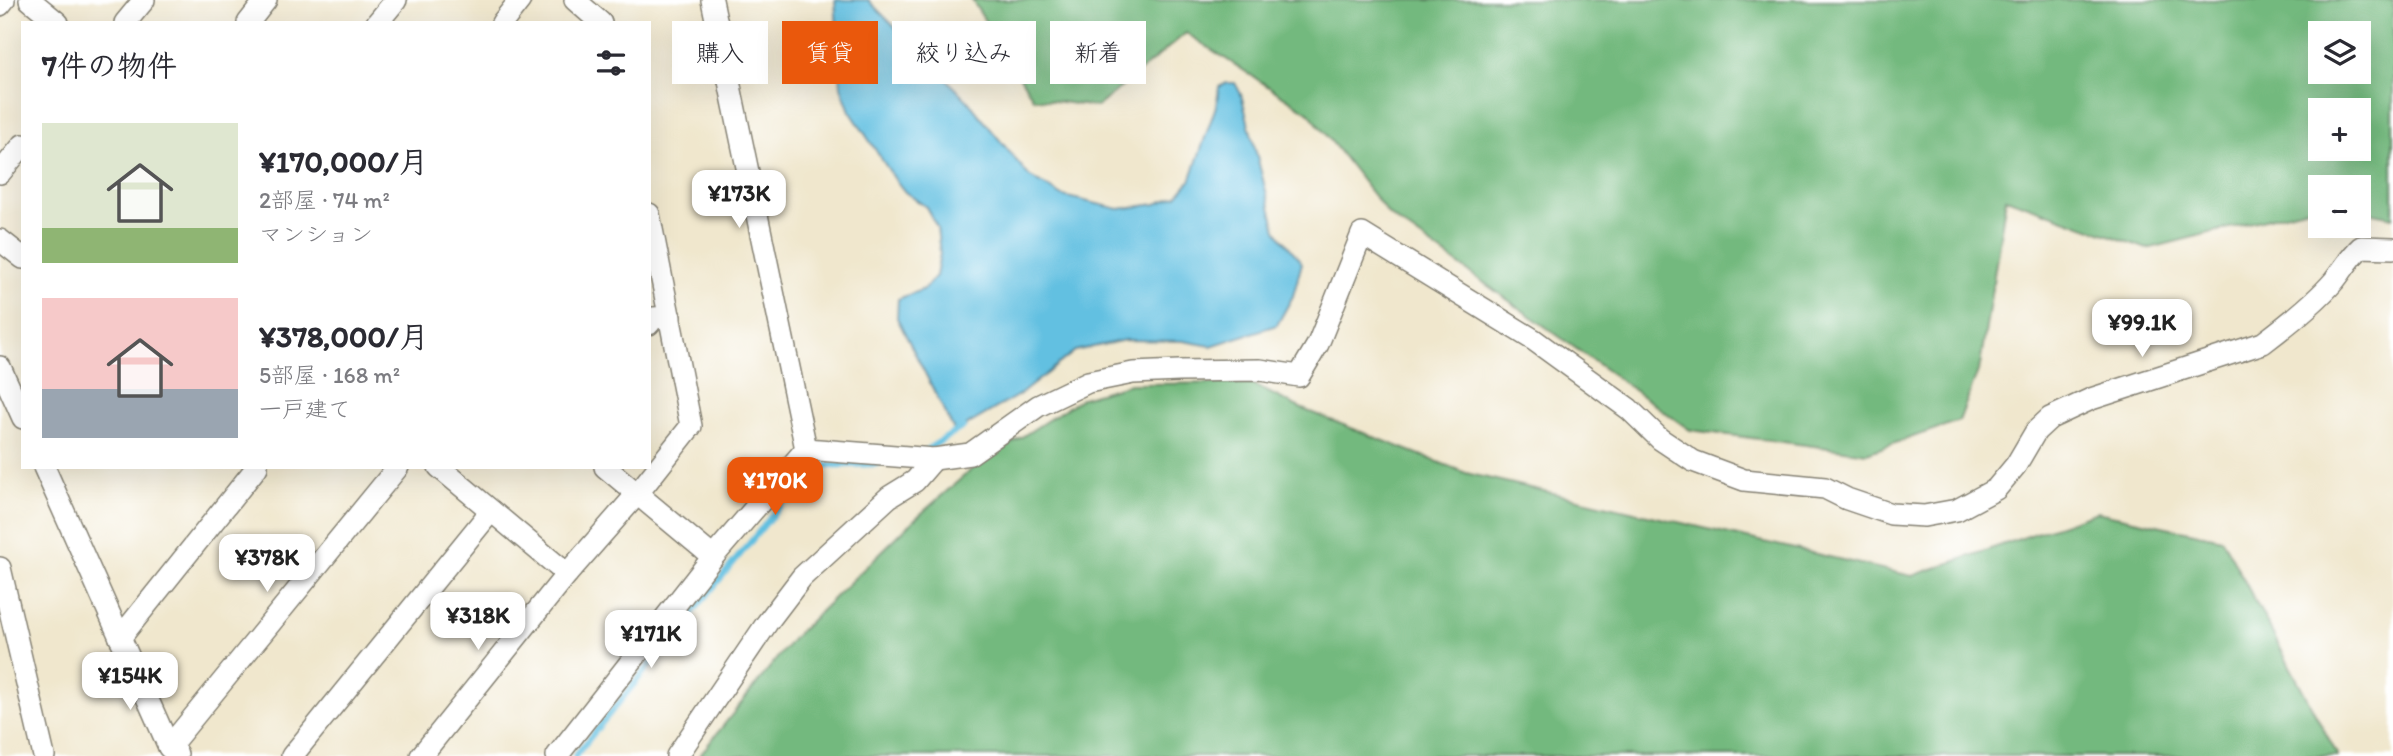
<!DOCTYPE html>
<html lang="ja">
<meta charset="utf-8">
<style>
:root{--surface:#fff;--page:#f2f2f3;--text:#2b2b33;--muted:#7c7c81;--accent:#ea580c}
body{margin:0;font-family:Itim,"Klee One",sans-serif;background:var(--page);color:var(--text);height:100vh;display:flex;flex-direction:column;font-size:26px;white-space:nowrap}
*{box-sizing:border-box;margin:0}
p{font-size:23px;color:var(--muted)}
.icon{flex:none;width:38px;height:38px;fill:none;stroke:currentColor;stroke-width:2;stroke-linecap:round;stroke-linejoin:round}
.map{position:relative;flex:1;overflow:hidden}
.panel{position:absolute;left:21px;top:21px;width:630px;height:448px;display:flex;flex-direction:column;background:var(--surface);border-radius:0px;box-shadow:0 7px 28px #0002}
.panel>*{flex:none}
.top-card{position:absolute;left:672px;top:21px;width:665px;height:63px;display:flex;gap:14px}
.controls{position:absolute;left:2308px;top:21px;display:grid;gap:14px}
.controls a{display:grid;place-items:center;width:63px;height:63px;border-radius:0px;background:var(--surface);box-shadow:0 7px 28px #0002;font-size:35px}
.price{position:absolute;translate:-50% -60px;padding:0 16px;border-radius:14px;background:#fff;color:#222;font-size:23px;line-height:46px;filter:drop-shadow(0 2px 4px #0008)}
.price::after{content:'';position:absolute;left:50%;top:42px;width:21px;height:16px;margin-left:-10px;background:inherit;clip-path:polygon(0 0,100% 0,50% 100%)}
.price.active{background:var(--accent);color:#fff}
ul{padding:0;list-style:none}
li{display:flex;align-items:center;gap:21px;height:175px;padding:0 21px}
li span{display:grid;place-items:center;flex:none;width:196px;height:140px;border-radius:0px;color:#555}
li>.icon{margin-inline-start:auto}
span .icon{width:84px;height:84px;fill:#fffc;stroke-width:1}
li b{font-size:30px}
h2{display:flex;justify-content:space-between;align-items:center;height:84px;padding:0 21px;font-size:30px}
.chip{padding:0 24px;border-radius:0px;background:var(--surface);box-shadow:0 7px 28px #0002;font-size:24px;line-height:63px}
.chip.active{background:var(--accent);color:#fff}
.map>svg:first-child{display:block}
.forest{fill:#73b97e;stroke:#486a4d;stroke-width:2;fill-rule:evenodd}
.water{fill:#62c0e1;stroke:#3f6e7e;stroke-width:2}
.lines{fill:none;stroke-linecap:round;stroke-linejoin:round}
.stream{stroke:#62c0e1;stroke-width:6}
.minor-casing{stroke:#868274;stroke-width:24}
.minor{stroke:#fff;stroke-width:21}
</style>
<div class="map">
<svg width="2393" height="756" viewBox="0 0 2393 756">
<rect width="100%" height="100%" fill="#fff"/>
<filter id="ink" filterUnits="userSpaceOnUse"><feTurbulence type="fractalNoise" baseFrequency=".0143" numOctaves="2"/><feDisplacementMap in="SourceGraphic" scale="14" xChannelSelector="R" yChannelSelector="G"/><feConvolveMatrix kernelMatrix="1 2 1 2 8 2 1 2 1" color-interpolation-filters="sRGB"/></filter>
<filter id="wash" filterUnits="userSpaceOnUse"><feTurbulence type="fractalNoise" baseFrequency=".00686" numOctaves="4" result="noise"/><feDisplacementMap in="SourceGraphic" scale="28" xChannelSelector="R" yChannelSelector="G"/><feGaussianBlur stdDeviation="1.57" result="paint"/><feColorMatrix in="noise" values="0 0 0 0 0 0 0 0 0 0 0 0 0 0 0 0 0 1.4 0 .05"/><feComposite in="paint" operator="in"/></filter>
<g filter="url(#wash)">
<rect width="100%" height="100%" fill="#f0e7cd"/>
<g class="forest">
<path d="M972 0H2393V217L2359 210V187H2320V205L2147 249 2006 198 1980 366 1959 421 1867 453 1690 430 1389 215 1309 113 1186 33 1097 107 1033 98ZM2320 33H2359V72H2320ZM2320 110H2359V149H2320Z"/>
<path d="M1250 383 1300 408 1466 473 1912 576 2097 512 2222 539 2338 756H699L794 637 915 519 972 469 1082 398 1130 384Z"/>
</g>
<path class="water" d="M835 0H868L967 100 1029 176 1063 196 1119 209 1156 204 1177 196 1190 181 1217 103 1219 87 1227 83H1235L1241 94 1276 230 1302 263 1293 296 1277 325 1211 346 1183 341 1125 340 1075 351 1022 393 955 432 897 318 898 299 924 289 936 276 940 254 937 227 926 207 905 192 894 178 850 111 841 87Z"/>
<g class="lines">
<g class="stream">
<path d="M926 450 963 427"/>
<path d="M575 756 807 473 821 466 877 464"/>
</g>
</g>
</g>
<g filter="url(#ink)">
<g class="lines">
<defs>
<g id="minor">
<path d="M30 0 58 23"/>
<path d="M575 0 601 23"/>
<path d="M712 0 806 449"/>
<path d="M0 5 4 0"/>
<path d="M125 23 144 0"/>
<path d="M248 23 266 0"/>
<path d="M377 23 396 0"/>
<path d="M502 23 520 0"/>
<path d="M0 173 23 145"/>
<path d="M0 240 23 258"/>
<path d="M649 324 653 318 670 317"/>
<path d="M0 367 23 418"/>
<path d="M806 449 934 459 970 454 1038 406 1088 382 1133 373 1179 371 1260 370 1299 376 1318 344 1362 234 1534 340 1629 409 1660 439 1693 461 1744 480 1825 488 1847 499 1891 514 1924 516 1957 510 1996 489 2016 465 2036 431 2050 418 2091 399 2263 343C2287 325 2314 304 2334 281 2343 270 2350 257 2361 247L2393 248"/>
<path d="M44 467 169 747 177 754"/>
<path d="M439 467 567 574"/>
<path d="M605 467 713 557"/>
<path d="M0 568 44 756"/>
<path d="M120 638 257 467"/>
<path d="M169 747 398 467"/>
<path d="M292 756 491 511"/>
<path d="M421 756 567 574 638 493 691 426 649 214"/>
<path d="M557 756 713 557 806 449"/>
<path d="M677 756 767 623 802 577 889 497 915 481 934 459"/>
</g>
</defs>
<use href="#minor" class="minor-casing"/>
<use href="#minor" class="minor"/>
</g>
</g>
</svg>
<div class="controls">
<a><svg class="icon" aria-label="layers" viewBox="0 0 24 24"><path d="M12 4l9 5-9 5-9-5zM3 14l9 5 9-5"/></svg></a>
<a>+</a>
<a>−</a>
</div>
<b class="price" style="left:739px;top:230px">¥173K</b>
<b class="price" style="left:2142px;top:359px">¥99.1K</b>
<b class="price active" style="left:775px;top:517px">¥170K</b>
<b class="price" style="left:267px;top:594px">¥378K</b>
<b class="price" style="left:478px;top:652px">¥318K</b>
<b class="price" style="left:651px;top:670px">¥171K</b>
<b class="price" style="left:130px;top:712px">¥154K</b>
<div class="top-card">
<a class="chip">購入</a>
<a class="chip active">賃貸</a>
<a class="chip">絞り込み</a>
<a class="chip">新着</a>
</div>
<section class="panel">
<h2>7件の物件<svg class="icon" aria-label="filters" viewBox="0 0 24 24"><path d="M4 7h16M4 17h16"/><circle cx="9" cy="7" r="2"/><circle cx="15" cy="17" r="2"/></svg></h2>
<ul>
<li><span style="background:linear-gradient(#dfe7d0 75%,#8fb573 0)"><svg class="icon" aria-label="home" viewBox="0 0 24 24"><path d="M3 11l9-7 9 7M6 9v11h12V9"/></svg></span><div><b>¥170,000/月</b><p>2部屋 · 74 m²</p><p>マンション</p></div></li>
<li><span style="background:linear-gradient(#f6c9c9 65%,#9aa5b1 0)"><svg class="icon" aria-label="home" viewBox="0 0 24 24"><path d="M3 11l9-7 9 7M6 9v11h12V9"/></svg></span><div><b>¥378,000/月</b><p>5部屋 · 168 m²</p><p>一戸建て</p></div></li>
</ul>
</section>
</div>
